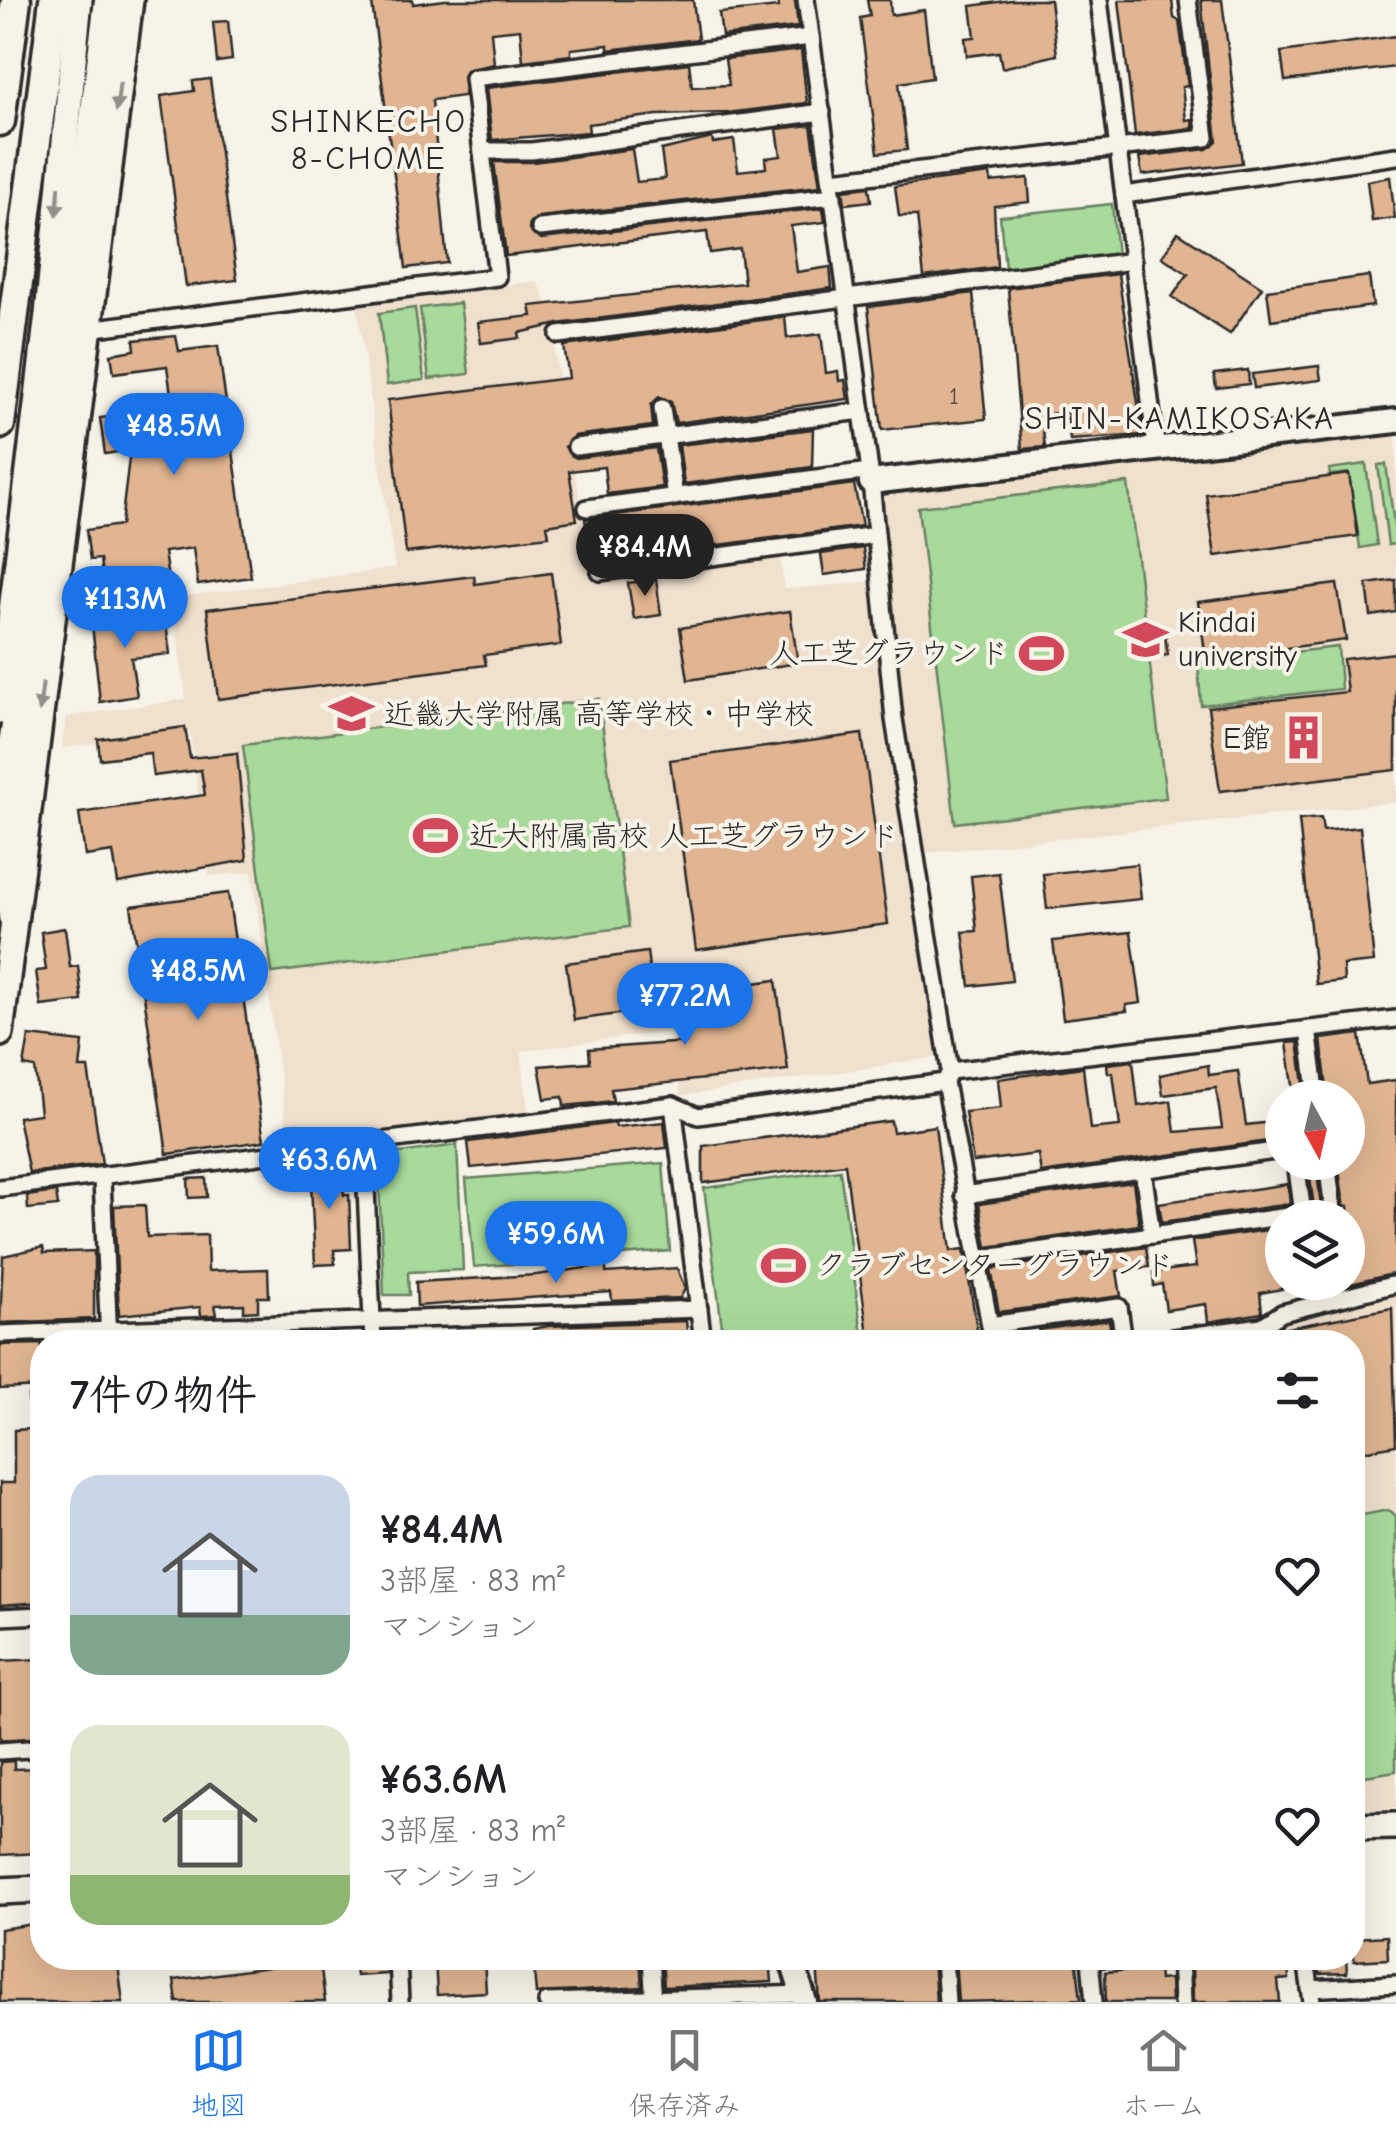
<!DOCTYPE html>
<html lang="ja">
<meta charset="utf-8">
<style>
:root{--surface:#fff;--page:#f2f2f2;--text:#202124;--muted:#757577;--line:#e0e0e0;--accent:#1a73e8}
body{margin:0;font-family:"Comic Neue","Klee One",sans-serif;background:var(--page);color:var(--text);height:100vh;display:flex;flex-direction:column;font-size:38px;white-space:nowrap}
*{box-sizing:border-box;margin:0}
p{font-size:32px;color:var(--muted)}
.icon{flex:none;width:55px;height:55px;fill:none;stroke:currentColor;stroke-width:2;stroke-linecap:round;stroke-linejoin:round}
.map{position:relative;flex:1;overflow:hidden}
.details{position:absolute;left:30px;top:1330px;width:1335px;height:640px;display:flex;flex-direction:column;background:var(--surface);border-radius:40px;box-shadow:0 10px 40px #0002}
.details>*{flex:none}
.needle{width:65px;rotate:172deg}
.fabs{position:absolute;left:1265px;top:1080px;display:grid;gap:20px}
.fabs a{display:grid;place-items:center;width:100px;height:100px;border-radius:50%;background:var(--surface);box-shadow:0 10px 40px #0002;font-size:50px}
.price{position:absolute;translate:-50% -85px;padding:0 22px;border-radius:35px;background:var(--accent);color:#fff;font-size:32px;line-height:65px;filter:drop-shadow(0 2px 5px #0008)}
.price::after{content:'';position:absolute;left:50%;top:60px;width:30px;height:22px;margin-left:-15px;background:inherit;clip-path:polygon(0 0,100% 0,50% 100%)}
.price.on{background:#222;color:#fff}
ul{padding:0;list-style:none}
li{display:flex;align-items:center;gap:30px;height:250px;padding:0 40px}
li span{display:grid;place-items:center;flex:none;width:280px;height:200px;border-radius:30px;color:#555}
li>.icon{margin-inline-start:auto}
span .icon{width:120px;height:120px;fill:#fffc;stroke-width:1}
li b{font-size:42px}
h2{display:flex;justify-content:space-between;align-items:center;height:120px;padding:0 40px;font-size:42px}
.tab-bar{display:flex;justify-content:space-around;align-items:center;height:140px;border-top:2px solid var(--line);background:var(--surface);font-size:28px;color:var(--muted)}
.tab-bar a{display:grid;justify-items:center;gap:5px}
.tab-bar .on{color:var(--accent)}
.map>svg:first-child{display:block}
.built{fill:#f0e0ce}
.green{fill:#a7da9b;stroke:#698263;stroke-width:2.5}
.building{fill:#e1b591;stroke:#2b2b2b;stroke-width:2.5}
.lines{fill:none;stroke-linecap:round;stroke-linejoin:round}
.street-casing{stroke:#2b2b2b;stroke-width:22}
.secondary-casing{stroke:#2b2b2b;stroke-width:30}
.primary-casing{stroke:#2b2b2b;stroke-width:32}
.highway-casing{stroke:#2b2b2b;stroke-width:35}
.street{stroke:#f7f3e8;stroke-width:15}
.secondary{stroke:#f7f3e8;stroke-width:22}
.primary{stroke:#f7f3e8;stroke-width:25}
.highway{stroke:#f7f3e8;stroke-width:28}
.oneway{fill:#918f8a}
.labels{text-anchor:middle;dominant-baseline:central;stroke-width:8;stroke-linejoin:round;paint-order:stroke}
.number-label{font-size:25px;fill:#584e44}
.poi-label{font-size:30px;fill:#2b2b2b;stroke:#f7f3e8;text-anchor:start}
.neighbourhood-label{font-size:32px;letter-spacing:2.5px;fill:#2b2b2b;stroke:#f7f3e8}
</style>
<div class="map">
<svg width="1396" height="2002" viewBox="0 0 1396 2002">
<rect width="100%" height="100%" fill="#f7f3e8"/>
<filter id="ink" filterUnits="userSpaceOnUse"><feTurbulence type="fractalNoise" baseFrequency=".01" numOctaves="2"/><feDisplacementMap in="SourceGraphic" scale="20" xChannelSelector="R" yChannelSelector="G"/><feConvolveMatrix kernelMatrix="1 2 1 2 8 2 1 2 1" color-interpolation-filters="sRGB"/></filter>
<g filter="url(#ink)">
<g class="built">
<path d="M536 281 546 299 593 580 780 553 784 589 871 582 938 1057 681 1096 671 1031 521 1051 529 1117 290 1150 252 872 209 876 190 731 62 748 66 717 186 699 172 598 395 568 357 305Z"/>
<path d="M1396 430V802L925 853 903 721 877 491Z"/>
<path d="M1396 1289V1808L1353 1811 1352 1342H1183Z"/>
</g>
<g class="green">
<path d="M1112 204 1117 256 1005 268 1000 216Z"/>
<path d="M460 303 469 374 429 379 420 308Z"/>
<path d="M415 308 424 380 387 385 379 313Z"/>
<path d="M1366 464 1377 545 1360 548 1349 473 1330 475 1329 469Z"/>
<path d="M1386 464 1396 539V544L1388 545 1378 465Z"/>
<path d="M1128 483 1166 798 955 823 918 507Z"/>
<path d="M1338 647 1341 689 1201 705 1198 663Z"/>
<path d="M599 699 629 927 272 973 243 745Z"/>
<path d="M457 1145 463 1270 408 1272 409 1295H384L378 1156Z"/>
<path d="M663 1163 670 1251 474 1267 466 1179Z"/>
<path d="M840 1170 863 1342H724L704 1188Z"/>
<path d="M1388 1510 1396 1516V1771L1353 1778V1517Z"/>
</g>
<g class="building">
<path d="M397 0H413V4L445 0H693L698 39 608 50V45L571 49V55L523 61 520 29 491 32 494 64 466 70 464 96 432 100 447 263 406 268 372 3Z"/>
<path d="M778 0H795L798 27 722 36 719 13 779 7Z"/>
<path d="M867 0H890L891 15 924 10 932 78 899 83 907 150 878 153 860 18 870 16Z"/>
<path d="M1011 0H1050L1057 55 1002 68 999 52 967 56 965 38 975 37 971 6Z"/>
<path d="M1119 0H1172L1174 18 1179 21 1188 86 1182 87 1186 120 1192 119 1193 128 1135 135Z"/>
<path d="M1201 0H1222L1242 163 1142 175 1139 157 1207 149 1217 141Z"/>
<path d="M228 21 232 60 217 62 213 22Z"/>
<path d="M1396 36V67L1285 81 1281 52Z"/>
<path d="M801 50 807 103 727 113 657 115 588 124 589 132 492 140 486 88 689 63 692 87 729 85 725 59Z"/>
<path d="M210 79 237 280 186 286 161 96 194 91 193 81Z"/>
<path d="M811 125 820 186 539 217 530 223 529 230 541 239 823 208 825 222 791 226 797 272 830 267 832 288 558 324 519 333 520 338 481 343 478 322 532 316 530 306 744 283 740 249 710 253 707 232 506 256 494 162H533L632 149 637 182 665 179 661 150 712 138 713 143 734 140 738 171 766 168 765 158 781 156 777 129Z"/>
<path d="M990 174 991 182 1028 178 1030 202 994 206 997 267 924 277 917 216H899L895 186Z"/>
<path d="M1390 177 1395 218 1372 221 1367 181Z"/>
<path d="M869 187 871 201 845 204 843 190Z"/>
<path d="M1178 232 1262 287 1230 334 1172 297 1188 274 1162 257Z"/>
<path d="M1118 274 1143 435 1070 440 1067 412 1041 415 1045 447 1022 449 1008 288Z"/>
<path d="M1369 276 1373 306 1271 320 1267 290Z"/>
<path d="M973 293 986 419 882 430 868 307Z"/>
<path d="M785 317 787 338 821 334 826 373 838 371 839 381 845 380 848 399 676 423 671 402 659 397 651 405 653 426 574 436 565 447 576 458 656 448 662 487 607 494 604 467 569 471 577 520 547 525 549 536 406 553 388 400 569 378 564 346Z"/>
<path d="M176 336 179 351 218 346 251 577 198 585 193 548 164 552 169 586 105 599 100 559 90 560 86 530 121 525 130 450 105 454 100 418 173 409 167 366 114 373 111 354 135 350 134 340Z"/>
<path d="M1319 366 1321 380 1254 388 1252 374Z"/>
<path d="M1248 370 1249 384 1216 388 1214 374Z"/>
<path d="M813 429 812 467 684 484 679 445Z"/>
<path d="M1349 474 1358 536 1215 556 1206 494Z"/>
<path d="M854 484 862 526 644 555 642 545 600 552 597 530 587 531 585 519Z"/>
<path d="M863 548 866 569 824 575 821 554Z"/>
<path d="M551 573 561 645 484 655 486 665 218 699 207 609 474 576 475 584Z"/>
<path d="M656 579 661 615 634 619 628 583Z"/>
<path d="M1396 580V612L1371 616 1367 584Z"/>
<path d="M1337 584 1346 640 1206 659 1198 602Z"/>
<path d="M790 611 798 663 688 680 680 628Z"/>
<path d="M107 612 108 622 165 615 170 654 131 658 137 696 100 702 91 614Z"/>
<path d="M1164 628 1168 655 1155 657 1152 629Z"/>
<path d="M1396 653V770L1220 791 1208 707 1347 692 1343 659Z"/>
<path d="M185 727 190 758 237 753 247 860 118 883 113 852 85 856 79 813 205 795 201 770 153 776 150 753 100 759 98 739Z"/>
<path d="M862 734 888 924 696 950 670 760Z"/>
<path d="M1321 818 1323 831 1360 827 1374 962 1343 965 1344 981 1316 984 1299 820Z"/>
<path d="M1137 864 1141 899 1047 909 1043 874Z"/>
<path d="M999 873 1012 981 970 986 963 932 977 931 971 876Z"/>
<path d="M228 893 264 1141 167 1154 131 906Z"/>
<path d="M65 928 70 967 78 966 82 1001 41 1006 36 971 46 970 41 932Z"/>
<path d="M1131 932 1141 1003 1126 1005 1127 1011 1063 1019 1053 941Z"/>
<path d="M647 952 655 1009 574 1020 566 963Z"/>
<path d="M776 980 788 1070 611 1089 613 1101 595 1103 564 1106 563 1097 545 1099 539 1066 590 1062 589 1049 686 1042 680 993Z"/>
<path d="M1360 1034 1367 1084 1396 1080V1273L1351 1284 1348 1206 1344 1207 1338 1162H1348V1098H1328L1321 1039Z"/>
<path d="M29 1036 83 1042 80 1068H88L102 1164 29 1173 18 1117 40 1114 35 1068 24 1066Z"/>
<path d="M1298 1042 1306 1098H1295L1291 1072 1287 1043Z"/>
<path d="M1133 1061 1138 1106 1171 1101 1175 1132 1222 1128 1216 1088 1163 1095 1160 1075 1208 1065 1209 1075 1238 1071 1246 1125 1280 1121 1282 1139 1041 1173 1038 1154 973 1162 965 1112 1001 1108 998 1079 1083 1067 1090 1129 1120 1126 1113 1073H1108L1107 1064Z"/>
<path d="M891 1121 893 1132 935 1126 951 1251 964 1249 979 1342H869L845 1164 703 1183V1146Z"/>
<path d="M664 1122 667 1148 471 1168 468 1142 615 1123 616 1127Z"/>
<path d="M339 1159 344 1195H349L351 1249 334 1250 335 1264 315 1265 310 1163Z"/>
<path d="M1316 1162 1321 1207 1314 1208 1308 1163Z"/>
<path d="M206 1178 207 1197 189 1198 188 1179Z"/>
<path d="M1133 1182 1139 1225 987 1247 979 1204Z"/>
<path d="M1288 1184 1290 1204 1162 1222 1159 1203Z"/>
<path d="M56 1192 58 1206 28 1209 27 1196Z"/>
<path d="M145 1205 147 1237 207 1235 208 1271 268 1269 269 1297H258V1311L244 1312V1304L215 1305 217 1315 201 1316 200 1307 119 1315 114 1206Z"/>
<path d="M1281 1228 1282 1289 1260 1293 1262 1313 1208 1322 1206 1304 1166 1310 1162 1284 1154 1286 1153 1272 1196 1267 1192 1241Z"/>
<path d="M43 1247 44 1253 94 1251V1319L0 1323 3 1256Z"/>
<path d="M1146 1247 1149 1267 1117 1271 1121 1296 999 1312 991 1269Z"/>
<path d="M606 1265V1273L677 1268 685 1289 680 1298 612 1301 611 1292 417 1306 416 1282 536 1275Z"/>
<path d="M1392 1308 1396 1445 1352 1453V1342H1279L1277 1330Z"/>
<path d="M1109 1320 1112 1340 1041 1342 1039 1330Z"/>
<path d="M686 1321 688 1342H534L533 1329 548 1326Z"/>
<path d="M42 1344V1387L0 1389V1345Z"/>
<path d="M40 1395 42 1469H36L35 1510 42 1602 0 1605V1483H14V1430L30 1429 28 1396Z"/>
<path d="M42 1659V1737L0 1740V1661Z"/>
<path d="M14 1761V1769L38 1768 42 1853 0 1855V1762Z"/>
<path d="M34 1924 42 1958H117L123 2002H0V1929Z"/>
<path d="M1387 1936 1388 1959 1354 1961V1938Z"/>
<path d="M354 1958H387V1974L356 1976Z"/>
<path d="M435 1958H484L486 1992 437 1995Z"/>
<path d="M533 1958H550V1962L640 1958 642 1987 536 1994Z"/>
<path d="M662 1958H770L772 1982 664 1987Z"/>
<path d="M832 1958H933L936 2002H820L817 1964 832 1963Z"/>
<path d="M955 1958H1076L1081 1999 958 2002Z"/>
<path d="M1317 1958H1346L1347 1973 1320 1974Z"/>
<path d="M320 1960 325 2002H177L174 1980Z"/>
<path d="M1231 1962H1288L1289 1979 1278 1980 1280 2002H1193L1192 1965Z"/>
<path d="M1158 1968 1159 1980 1170 1979 1171 2002H1106L1105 1972Z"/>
</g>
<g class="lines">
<defs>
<g id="street">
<path d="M1099 0 1156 447"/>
<path d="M482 151H532L822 112"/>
<path d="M832 180 1206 138 1188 0"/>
<path d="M1124 195 1396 156"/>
<path d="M540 228 833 196"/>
<path d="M88 329 497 277 473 78 811 37"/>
<path d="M559 335 1133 261"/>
<path d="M662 408 675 497"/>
<path d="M576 447 862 411"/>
<path d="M587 508 870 471"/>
<path d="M600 572 876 535"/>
<path d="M1308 1029 1317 1098"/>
<path d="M950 1071 1396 1019"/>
<path d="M945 1082 993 1342"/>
<path d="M673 1105 703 1342"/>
<path d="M364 1145 373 1342"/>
<path d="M1327 1162 1334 1218"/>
<path d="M1143 1170 1152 1235"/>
<path d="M102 1179 109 1342"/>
<path d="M0 1188 673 1105 698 1116 945 1082 950 1071 894 719 870 471 806 0"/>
<path d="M964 1195 1282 1150"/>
<path d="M979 1259 1303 1214 1296 1162"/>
<path d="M990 1325 1119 1307 1124 1342"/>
<path d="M0 1334 699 1309"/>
<path d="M1143 1342 1262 1326 1282 1313 1396 1284"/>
<path d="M0 1617 42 1615"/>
<path d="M0 1751 42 1748"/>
<path d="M398 1958 400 2002"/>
<path d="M651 1958 654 2002"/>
<path d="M944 1958 947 2002"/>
<path d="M1090 1958H1137"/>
<path d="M1180 1958 1182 2002"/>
<path d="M1306 1958 1312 2002"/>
<path d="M1090 1960 1094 2002"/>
<path d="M1310 1989 1396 1984"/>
<path d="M547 2002 804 1994"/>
</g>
<g id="secondary">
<path d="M871 482 1396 421"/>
<path d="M791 1958 805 2002"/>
</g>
<g id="primary">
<path d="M0 710 48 314 79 0"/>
<path d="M0 1033 130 0"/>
<path d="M1352 1827 1396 1826"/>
<path d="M0 1891 42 1889"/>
</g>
<g id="highway">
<path d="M0 121 16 0"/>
<path d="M0 424 54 0"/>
<path d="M13 916 7 785 31 623 109 0"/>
</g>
</defs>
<use href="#street" class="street-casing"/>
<use href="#secondary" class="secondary-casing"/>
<use href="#primary" class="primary-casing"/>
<use href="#highway" class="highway-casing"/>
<use href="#street" class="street"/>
<use href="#secondary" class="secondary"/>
<use href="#primary" class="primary"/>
<use href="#highway" class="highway"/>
</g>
<defs><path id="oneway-solid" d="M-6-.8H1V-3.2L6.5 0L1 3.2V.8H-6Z" transform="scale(2.5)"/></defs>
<g class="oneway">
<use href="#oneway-solid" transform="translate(118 97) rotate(97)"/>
<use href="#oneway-solid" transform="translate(58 201) rotate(95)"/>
<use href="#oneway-solid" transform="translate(41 697) rotate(97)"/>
</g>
</g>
<defs>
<symbol id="university-bare" viewBox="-9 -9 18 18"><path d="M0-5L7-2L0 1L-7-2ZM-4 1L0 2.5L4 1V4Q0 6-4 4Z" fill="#d1495b" stroke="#f7f3e8" stroke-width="2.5" paint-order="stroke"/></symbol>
<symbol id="stadium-bare" viewBox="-9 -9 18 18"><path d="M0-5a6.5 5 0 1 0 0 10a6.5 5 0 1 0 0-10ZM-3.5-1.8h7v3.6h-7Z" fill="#d1495b" stroke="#f7f3e8" stroke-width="2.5" paint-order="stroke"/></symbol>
<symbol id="school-bare" viewBox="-9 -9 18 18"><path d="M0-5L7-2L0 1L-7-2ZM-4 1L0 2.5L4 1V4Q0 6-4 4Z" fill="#d1495b" stroke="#f7f3e8" stroke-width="2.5" paint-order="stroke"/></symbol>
<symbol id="building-bare" viewBox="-9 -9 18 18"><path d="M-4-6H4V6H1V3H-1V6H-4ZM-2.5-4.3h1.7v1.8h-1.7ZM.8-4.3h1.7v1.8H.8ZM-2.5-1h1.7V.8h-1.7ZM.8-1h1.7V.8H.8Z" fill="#d1495b" stroke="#f7f3e8" stroke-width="2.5" paint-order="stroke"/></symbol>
</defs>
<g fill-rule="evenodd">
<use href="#university-bare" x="1114" y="608" width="63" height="63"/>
<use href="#stadium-bare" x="1010" y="622" width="63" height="63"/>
<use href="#school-bare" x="320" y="682" width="63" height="63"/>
<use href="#building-bare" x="1272" y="706" width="63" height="63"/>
<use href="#stadium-bare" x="404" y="804" width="63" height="63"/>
<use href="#stadium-bare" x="752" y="1234" width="63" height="63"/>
</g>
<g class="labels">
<g class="number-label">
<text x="954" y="395">1</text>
</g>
<g class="poi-label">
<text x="1178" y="622">Kindai<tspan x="1178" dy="34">university</tspan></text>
<text x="1009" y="653" text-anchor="end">人工芝グラウンド</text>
<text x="384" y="714">近畿大学附属 高等学校・中学校</text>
<text x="1271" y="738" text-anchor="end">E館</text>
<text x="469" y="836">近大附属高校 人工芝グラウンド</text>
<text x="816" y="1265">クラブセンターグラウンド</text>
</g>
<g class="neighbourhood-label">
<text x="369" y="121">SHINKECHO<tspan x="369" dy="37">8-CHOME</tspan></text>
<text x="1180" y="418">SHIN-KAMIKOSAKA</text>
</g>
</g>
</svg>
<div class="fabs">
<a><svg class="needle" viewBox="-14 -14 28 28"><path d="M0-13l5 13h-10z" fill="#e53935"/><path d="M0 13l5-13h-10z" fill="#757577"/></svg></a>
<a><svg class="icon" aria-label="layers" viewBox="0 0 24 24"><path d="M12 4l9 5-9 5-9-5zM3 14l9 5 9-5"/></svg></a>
</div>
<b class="price" style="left:174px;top:478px">¥48.5M</b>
<b class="price on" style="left:645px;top:599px">¥84.4M</b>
<b class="price" style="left:125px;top:651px">¥113M</b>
<b class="price" style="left:198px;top:1023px">¥48.5M</b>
<b class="price" style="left:685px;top:1048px">¥77.2M</b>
<b class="price" style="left:329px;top:1212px">¥63.6M</b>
<b class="price" style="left:556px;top:1286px">¥59.6M</b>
<section class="details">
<h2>7件の物件<svg class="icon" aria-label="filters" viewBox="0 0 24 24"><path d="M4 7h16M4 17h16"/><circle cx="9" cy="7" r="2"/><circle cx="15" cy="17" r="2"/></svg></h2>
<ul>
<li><span style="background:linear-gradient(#c9d6e8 70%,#7fa58c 0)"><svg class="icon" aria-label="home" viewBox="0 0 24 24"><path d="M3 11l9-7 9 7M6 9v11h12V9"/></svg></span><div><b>¥84.4M</b><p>3部屋 · 83 m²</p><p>マンション</p></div><svg class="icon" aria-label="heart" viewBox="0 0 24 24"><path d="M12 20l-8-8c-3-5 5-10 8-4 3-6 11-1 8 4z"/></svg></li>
<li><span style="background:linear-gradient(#dfe7d0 75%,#8fb573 0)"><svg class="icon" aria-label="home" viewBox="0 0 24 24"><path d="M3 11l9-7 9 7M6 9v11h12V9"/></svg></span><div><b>¥63.6M</b><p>3部屋 · 83 m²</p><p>マンション</p></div><svg class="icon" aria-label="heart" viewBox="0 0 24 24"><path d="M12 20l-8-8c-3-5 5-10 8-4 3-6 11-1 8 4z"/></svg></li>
</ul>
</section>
</div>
<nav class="tab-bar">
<a class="on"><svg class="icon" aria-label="map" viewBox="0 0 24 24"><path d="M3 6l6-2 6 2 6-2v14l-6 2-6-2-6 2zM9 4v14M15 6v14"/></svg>地図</a>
<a><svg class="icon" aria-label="saved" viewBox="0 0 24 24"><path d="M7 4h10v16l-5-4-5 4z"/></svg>保存済み</a>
<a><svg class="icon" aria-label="home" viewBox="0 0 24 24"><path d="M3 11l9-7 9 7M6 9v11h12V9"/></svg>ホーム</a>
</nav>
